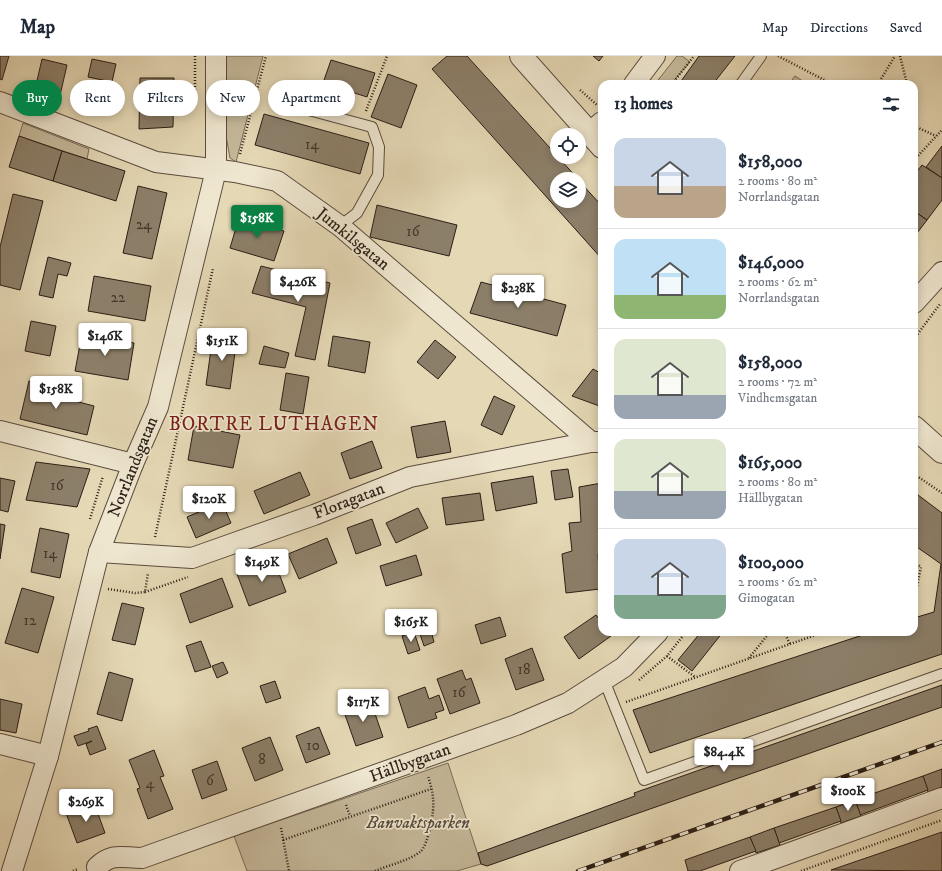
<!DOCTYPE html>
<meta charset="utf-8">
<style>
:root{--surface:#fff;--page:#f2f2f3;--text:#1f2937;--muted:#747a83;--line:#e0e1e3;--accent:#0b8043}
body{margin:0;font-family:"IM FELL DW Pica",serif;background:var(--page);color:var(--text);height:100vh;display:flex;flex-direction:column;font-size:15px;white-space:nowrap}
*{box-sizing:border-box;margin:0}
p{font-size:13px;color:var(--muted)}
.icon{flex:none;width:22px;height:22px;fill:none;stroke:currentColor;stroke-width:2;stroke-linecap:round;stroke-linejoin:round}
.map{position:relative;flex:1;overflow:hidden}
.drawer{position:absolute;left:598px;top:24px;width:320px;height:556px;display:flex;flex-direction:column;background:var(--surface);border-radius:12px;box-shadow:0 2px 10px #0003}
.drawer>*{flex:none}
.top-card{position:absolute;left:12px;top:24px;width:380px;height:36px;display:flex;gap:8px}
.controls{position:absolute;left:550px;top:72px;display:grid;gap:8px}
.controls a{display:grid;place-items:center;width:36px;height:36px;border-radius:50%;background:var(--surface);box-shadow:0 2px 10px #0003;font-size:20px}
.price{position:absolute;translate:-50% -34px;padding:0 9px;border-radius:4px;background:#fff;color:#222;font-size:13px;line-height:26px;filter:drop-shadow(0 1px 2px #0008)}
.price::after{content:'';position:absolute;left:50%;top:24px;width:12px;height:9px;margin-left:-6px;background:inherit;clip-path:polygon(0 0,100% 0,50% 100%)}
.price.active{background:var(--accent);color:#fff}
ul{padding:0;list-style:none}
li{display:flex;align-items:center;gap:12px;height:100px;padding:0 16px}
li+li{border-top:1px solid var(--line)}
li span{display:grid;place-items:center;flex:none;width:112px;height:80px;border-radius:12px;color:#555}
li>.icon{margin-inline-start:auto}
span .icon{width:48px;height:48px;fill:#fffc;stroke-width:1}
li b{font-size:17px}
h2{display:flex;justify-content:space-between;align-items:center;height:48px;padding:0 16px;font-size:17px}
.pill{padding:0 14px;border-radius:18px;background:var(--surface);box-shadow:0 2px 10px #0003;font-size:14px;line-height:36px}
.pill.active{background:var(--accent);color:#fff}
header{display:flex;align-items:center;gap:24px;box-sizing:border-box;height:56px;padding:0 20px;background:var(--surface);border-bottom:1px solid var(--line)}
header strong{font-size:19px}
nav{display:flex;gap:22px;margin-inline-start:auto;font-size:14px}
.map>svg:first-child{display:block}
.green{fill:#c5b89a;stroke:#786b58}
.building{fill:#8c7f69;stroke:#2b1e16}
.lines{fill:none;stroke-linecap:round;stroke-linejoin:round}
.service-casing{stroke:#5a4c3e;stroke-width:12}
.minor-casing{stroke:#5a4c3e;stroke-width:22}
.tertiary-casing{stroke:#5a4c3e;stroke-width:24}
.path{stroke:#2b1e16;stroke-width:2.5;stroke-dasharray:1 2;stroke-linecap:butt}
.service{stroke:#eee6cf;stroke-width:10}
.minor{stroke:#eee6cf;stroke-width:20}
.tertiary{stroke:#eee6cf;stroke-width:22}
.rail-casing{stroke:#2b1e16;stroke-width:4.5}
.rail{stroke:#eee6cf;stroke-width:3;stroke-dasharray:9;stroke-linecap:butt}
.labels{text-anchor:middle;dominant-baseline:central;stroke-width:3.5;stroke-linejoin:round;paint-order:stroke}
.number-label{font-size:15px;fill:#43362b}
.street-label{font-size:17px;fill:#2b1e16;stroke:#eee6cf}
.park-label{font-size:17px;font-style:italic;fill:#594c3e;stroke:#eee6cf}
.quarter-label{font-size:19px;letter-spacing:1px;fill:#7a1f14;stroke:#eee6cf}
</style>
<header>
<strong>Map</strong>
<nav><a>Map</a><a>Directions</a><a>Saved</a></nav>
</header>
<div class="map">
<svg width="942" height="815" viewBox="0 0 942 815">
<rect width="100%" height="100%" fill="#e5d8b5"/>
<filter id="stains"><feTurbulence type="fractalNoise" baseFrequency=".005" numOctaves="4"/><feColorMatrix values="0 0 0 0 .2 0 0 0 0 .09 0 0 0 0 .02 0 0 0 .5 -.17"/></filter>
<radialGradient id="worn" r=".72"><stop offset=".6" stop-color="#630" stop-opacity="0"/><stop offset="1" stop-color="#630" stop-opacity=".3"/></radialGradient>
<g class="green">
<path d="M224 0H263L236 106 230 102 226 80Z"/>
<path d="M677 0H682L690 6 671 28H655Z"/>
<path d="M795 20 807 28H789Z"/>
<path d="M23 67 89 93 87 103 19 80Z"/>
<path d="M448 707 481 808 457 815H247L234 780Z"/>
</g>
<g class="building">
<path d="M0 0H9L2 24 0 23Z"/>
<path d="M447 0H467L578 123H557V145H579V125L602 150V203L432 13Z"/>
<path d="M593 0H603L599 5Z"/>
<path d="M699 0H735L713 28H679Z"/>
<path d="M42 3 67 9 58 48 33 42Z"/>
<path d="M92 3 116 8 112 26 88 21Z"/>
<path d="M331 4 375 17 367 41 323 27Z"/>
<path d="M388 18 417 29 401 72 371 61Z"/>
<path d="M140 22H174L173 71 139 73Z"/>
<path d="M264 58 369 87 360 118 255 89Z"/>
<path d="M19 80 62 95 53 125 9 111Z"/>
<path d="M942 90V122L926 111Z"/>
<path d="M62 95 125 115 116 145 53 125Z"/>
<path d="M922 109 942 122V144L927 164 914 155V119Z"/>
<path d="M138 130 167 137 152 203 123 197Z"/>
<path d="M13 138 43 145 20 234 0 229V191Z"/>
<path d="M377 149 457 169 449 200 370 181Z"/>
<path d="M914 155 927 164 914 181Z"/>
<path d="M239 162 284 175 274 205 230 192Z"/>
<path d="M48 201 71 207 67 220 58 218 53 242 39 239Z"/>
<path d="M261 210 330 227 315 304 295 300 306 251 252 237Z"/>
<path d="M94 220 151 230 145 265 88 255Z"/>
<path d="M481 226 566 249 557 280 470 257Z"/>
<path d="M31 265 56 270 50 300 25 295Z"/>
<path d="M82 278 134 287 128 324 75 315Z"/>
<path d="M213 279 237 282 230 333 206 329Z"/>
<path d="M333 280 370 286 365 317 328 310Z"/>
<path d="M435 284 456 301 438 323 417 306Z"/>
<path d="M264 290 289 297 285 312 259 308Z"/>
<path d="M593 313 602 318V351L572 340Z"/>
<path d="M286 317 309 321 303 358 280 354Z"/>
<path d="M29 325 52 330 50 340 60 342 62 338 72 340 71 344 94 350 87 379 20 363Z"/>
<path d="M494 340 515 350 502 379 481 369Z"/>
<path d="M445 365 451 396 417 402 411 371Z"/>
<path d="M194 370 240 379 233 412 188 404Z"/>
<path d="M372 385 382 412 350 423 341 397Z"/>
<path d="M36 406 90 413 77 451 26 444Z"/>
<path d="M568 413 573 441 555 444 551 415Z"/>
<path d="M300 416 310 439 264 458 254 435Z"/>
<path d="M533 420 537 447 496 455 491 427Z"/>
<path d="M0 422 15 425 8 456 0 454Z"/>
<path d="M602 427V498H598L600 533 566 537 562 498 572 495 569 467 581 466 579 431Z"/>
<path d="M914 436 942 457V598L650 697 633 654 872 576H914V562L934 556 941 508 914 489Z"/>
<path d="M480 437 484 464 446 469 442 442Z"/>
<path d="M222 446 231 467 196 482 187 461Z"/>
<path d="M418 452 428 472 396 487 386 467Z"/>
<path d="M372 463 381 489 356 498 347 472Z"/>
<path d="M0 468 5 469 0 503Z"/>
<path d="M40 472 69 478 60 522 31 516Z"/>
<path d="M327 482 337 507 299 523 288 498Z"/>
<path d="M416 499 422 519 386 530 380 510Z"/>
<path d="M274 504 286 536 249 550 237 518Z"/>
<path d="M222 522 233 551 190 567 180 538Z"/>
<path d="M22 532 54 541 38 597 5 587Z"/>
<path d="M122 547 144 552 135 589 112 584Z"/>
<path d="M596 559 602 567V576H608L611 580 579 603 564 581Z"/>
<path d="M500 561 506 580 481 588 475 569Z"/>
<path d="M430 571 434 586 424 590 419 575Z"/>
<path d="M414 576 420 594 408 598 402 580Z"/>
<path d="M701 576H723L692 615 678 604Z"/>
<path d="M201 585 211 611 195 616 186 590Z"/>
<path d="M532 592 544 624 516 634 505 603Z"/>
<path d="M223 606 228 617 217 622 212 610Z"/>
<path d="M462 614 466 624 471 622 480 647 450 658 437 623Z"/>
<path d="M109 616 133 623 122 665 97 658Z"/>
<path d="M275 625 281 642 266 647 260 630Z"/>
<path d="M942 629V651L487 810 481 808 478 797 635 740 634 737Z"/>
<path d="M425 631 429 643 439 639 444 654 435 657 437 662 408 672 398 641Z"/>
<path d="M0 643 22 648 16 677 0 674Z"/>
<path d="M370 643 383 681 356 690 343 653Z"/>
<path d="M97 670 106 693 90 699 86 688 92 685 78 690 74 680 89 675 88 673Z"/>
<path d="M319 671 330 698 306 707 296 680Z"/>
<path d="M270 681 283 714 255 725 242 692Z"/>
<path d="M154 694 164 720 160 721 173 753 148 763 137 733 140 732 129 704Z"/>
<path d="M217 705 227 734 202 743 192 714Z"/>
<path d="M942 713V731L928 736 923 720Z"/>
<path d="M923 720 928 734 860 759 855 744Z"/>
<path d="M855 744 861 760 841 767 836 751Z"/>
<path d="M94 747 105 777 77 787 66 757Z"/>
<path d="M836 751 841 765 779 787 774 772Z"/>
<path d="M774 772 780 789 756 797 750 781Z"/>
<path d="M942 776V815L831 814Z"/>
<path d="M750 781 756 795 700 815H688L685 804Z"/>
</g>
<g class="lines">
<defs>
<g id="service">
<path d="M741 28 761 0"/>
<path d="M279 46 372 71 379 91 378 119 357 157 340 170"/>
<path d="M604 624 644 724 942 618"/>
</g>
<g id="minor">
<path d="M634 28 655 0"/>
<path d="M0 46 156 106 235 116 277 125 340 170 591 386"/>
<path d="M589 77 602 66"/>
<path d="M914 247 942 216"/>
<path d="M0 375 133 408"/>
<path d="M99 496 192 502 314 459 410 421 591 386H600"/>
<path d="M0 688 48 700"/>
<path d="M12 815 48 700 99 496 133 408 158 351 216 114V0"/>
<path d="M98 815 97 811C113 796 122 802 142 802L516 669 568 647 624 611 658 576"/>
<path d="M740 815 942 742"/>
</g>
<g id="tertiary">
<path d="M521 0 602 91"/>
<path d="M914 371 942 396"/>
</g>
</defs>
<use href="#service" class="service-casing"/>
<use href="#minor" class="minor-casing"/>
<use href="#tertiary" class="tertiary-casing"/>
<g class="path">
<path d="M195 0V43"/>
<path d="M778 0 832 28"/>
<path d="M900 0 907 28"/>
<path d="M672 28 694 0"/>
<path d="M878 28 895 0"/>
<path d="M580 34 597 49"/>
<path d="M366 55 387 0"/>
<path d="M914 70 936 80"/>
<path d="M240 98 266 0"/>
<path d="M914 104 942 74"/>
<path d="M914 283 940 248"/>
<path d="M914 418 942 437"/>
<path d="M90 463 103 420"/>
<path d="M155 481 213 212"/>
<path d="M914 506 921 511 914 545"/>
<path d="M108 533 135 537 145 536 148 517"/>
<path d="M145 536 188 521"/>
<path d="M784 576 790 588"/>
<path d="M667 600 695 621"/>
<path d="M749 602 770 576"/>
<path d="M639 624 667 600 686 576"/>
<path d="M626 646 824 576"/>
<path d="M346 749 350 760"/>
<path d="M281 772 289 815"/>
<path d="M283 784 431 733"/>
<path d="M73 815 78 813"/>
<path d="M375 815C389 809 408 805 420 796 428 790 435 754 433 743 433 736 430 727 428 720"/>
<path d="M801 815 942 764"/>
</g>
<use href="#service" class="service"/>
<use href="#minor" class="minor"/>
<use href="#tertiary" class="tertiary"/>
<defs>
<path id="rail" d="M578 815 942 686"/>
</defs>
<use href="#rail" class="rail-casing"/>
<use href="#rail" class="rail"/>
</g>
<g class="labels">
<g class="number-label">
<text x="312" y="88">14</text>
<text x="144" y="168">24</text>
<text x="413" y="175">16</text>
<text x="118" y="241">22</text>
<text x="57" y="429">16</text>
<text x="50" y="497">14</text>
<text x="30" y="564">12</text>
<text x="524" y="613">18</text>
<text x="459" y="636">16</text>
<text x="313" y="689">10</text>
<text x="262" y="703">8</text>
<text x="210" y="724">6</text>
<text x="150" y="727">4</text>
</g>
<g class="street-label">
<text transform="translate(353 183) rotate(39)">Jumkilsgatan</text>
<text transform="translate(133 411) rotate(-68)">Norrlandsgatan</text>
<text transform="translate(349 445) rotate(-21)">Floragatan</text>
<text transform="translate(410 707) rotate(-20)">Hällbygatan</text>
</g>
<g class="park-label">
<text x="418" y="767">Banvaktsparken</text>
</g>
<g class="quarter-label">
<text x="274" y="368">BORTRE LUTHAGEN</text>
</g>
</g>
<rect width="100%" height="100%" filter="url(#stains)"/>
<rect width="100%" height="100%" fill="url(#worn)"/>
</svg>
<div class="controls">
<a><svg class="icon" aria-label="locate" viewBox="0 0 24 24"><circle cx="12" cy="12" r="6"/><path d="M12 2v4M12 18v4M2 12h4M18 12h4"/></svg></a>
<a><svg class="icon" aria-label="layers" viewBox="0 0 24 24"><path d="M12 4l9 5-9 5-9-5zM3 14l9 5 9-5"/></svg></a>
</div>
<b class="price active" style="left:257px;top:183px">$158K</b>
<b class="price" style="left:298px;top:247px">$426K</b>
<b class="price" style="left:518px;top:253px">$238K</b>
<b class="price" style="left:105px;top:301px">$146K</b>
<b class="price" style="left:222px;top:306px">$151K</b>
<b class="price" style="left:56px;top:354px">$158K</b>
<b class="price" style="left:209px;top:464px">$120K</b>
<b class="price" style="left:262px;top:527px">$149K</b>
<b class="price" style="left:411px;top:587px">$165K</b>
<b class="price" style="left:363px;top:667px">$117K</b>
<b class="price" style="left:724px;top:717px">$84.4K</b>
<b class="price" style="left:848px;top:756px">$100K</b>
<b class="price" style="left:86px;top:767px">$269K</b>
<div class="top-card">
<a class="pill active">Buy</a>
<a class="pill">Rent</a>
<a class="pill">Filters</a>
<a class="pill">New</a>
<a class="pill">Apartment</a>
</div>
<section class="drawer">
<h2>13 homes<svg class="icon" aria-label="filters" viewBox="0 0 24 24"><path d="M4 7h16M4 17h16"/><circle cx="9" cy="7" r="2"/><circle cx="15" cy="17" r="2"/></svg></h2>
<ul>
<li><span style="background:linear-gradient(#c9d6e8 60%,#b9a48a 0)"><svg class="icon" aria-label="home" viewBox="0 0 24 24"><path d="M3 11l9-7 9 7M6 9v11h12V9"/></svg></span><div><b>$158,000</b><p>2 rooms · 80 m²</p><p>Norrlandsgatan</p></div></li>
<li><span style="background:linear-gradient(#bfe0f5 70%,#8fb573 0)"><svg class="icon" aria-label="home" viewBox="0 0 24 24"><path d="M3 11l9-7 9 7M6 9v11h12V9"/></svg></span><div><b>$146,000</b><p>2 rooms · 62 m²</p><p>Norrlandsgatan</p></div></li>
<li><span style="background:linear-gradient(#dfe7d0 70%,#9aa5b1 0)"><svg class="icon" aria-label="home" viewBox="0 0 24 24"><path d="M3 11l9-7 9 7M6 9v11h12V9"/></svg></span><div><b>$158,000</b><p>2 rooms · 72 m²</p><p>Vindhemsgatan</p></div></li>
<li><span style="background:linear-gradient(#dfe7d0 65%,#9aa5b1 0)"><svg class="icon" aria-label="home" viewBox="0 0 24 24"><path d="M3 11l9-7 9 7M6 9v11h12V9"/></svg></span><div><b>$165,000</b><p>2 rooms · 80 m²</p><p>Hällbygatan</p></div></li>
<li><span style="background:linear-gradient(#c9d6e8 70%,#7fa58c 0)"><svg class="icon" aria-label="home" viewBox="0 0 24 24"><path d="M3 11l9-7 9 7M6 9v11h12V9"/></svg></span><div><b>$100,000</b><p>2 rooms · 62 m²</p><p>Gimogatan</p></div></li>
</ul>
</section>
</div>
